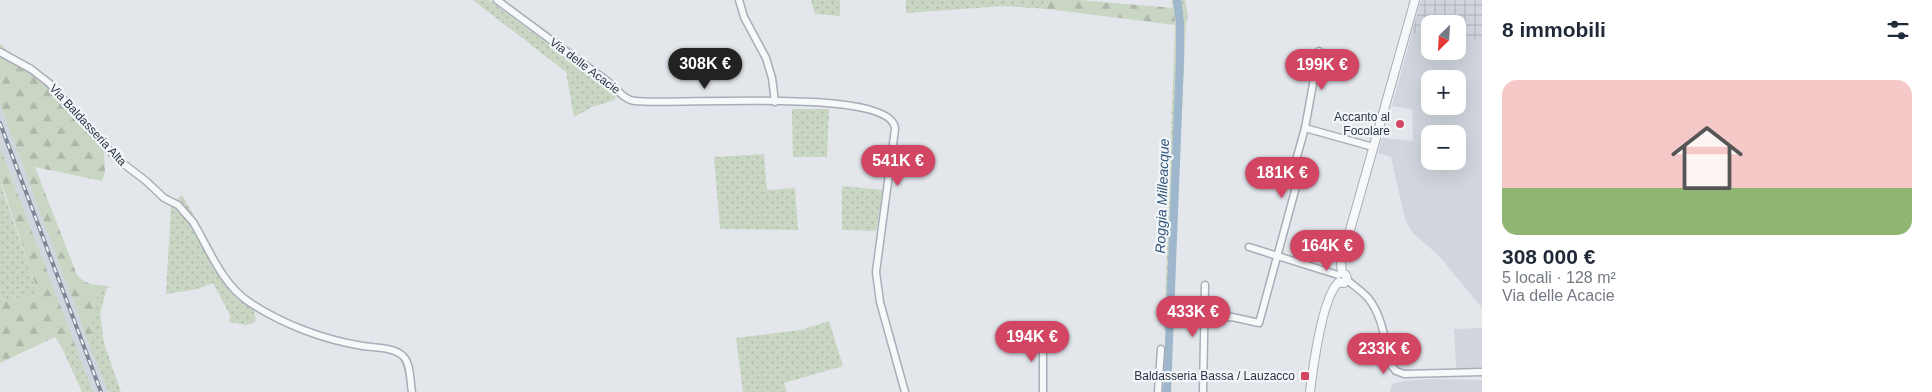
<!DOCTYPE html>
<html lang="it">
<meta charset="utf-8">
<style>
:root{--surface:#fff;--page:#f2f2f3;--text:#1f2937;--muted:#747a83;--accent:#d24663}
body{margin:0;font-family:Helvetica,sans-serif;background:var(--page);color:var(--text);height:100vh;display:flex;flex-direction:column;font-size:19px;white-space:nowrap}
*{box-sizing:border-box;margin:0}
p{font-size:16px;color:var(--muted)}
.icon{flex:none;width:28px;height:28px;fill:none;stroke:currentColor;stroke-width:2;stroke-linecap:round;stroke-linejoin:round}
.map{position:relative;flex:1;overflow:hidden}
.panel{display:flex;flex-direction:column;background:var(--surface);width:450px}
.panel>*{flex:none}
.needle{width:32px;rotate:204deg}
.controls{position:absolute;left:1421px;top:15px;display:grid;gap:10px}
.controls a{display:grid;place-items:center;width:45px;height:45px;border-radius:10px;background:var(--surface);box-shadow:0 5px 20px #0002;font-size:25px}
.price{position:absolute;translate:-50% -42px;padding:0 11px;border-radius:18px;background:var(--accent);color:#fff;font-size:16px;line-height:32px;filter:drop-shadow(0 1px 2px #0008)}
.price::after{content:'';position:absolute;left:50%;top:30px;width:15px;height:11px;margin-left:-8px;background:inherit;clip-path:polygon(0 0,100% 0,50% 100%)}
.price.current{background:#222;color:#fff}
ul{padding:0;list-style:none}
li{display:grid;align-content:center;gap:10px;height:265px;padding:0 20px}
li span{display:grid;place-items:center;height:155px;border-radius:15px;color:#555}
li>.icon{margin-inline-start:auto}
span .icon{width:90px;height:90px;fill:#fffc;stroke-width:1}
li b{font-size:21px}
h2{display:flex;justify-content:space-between;align-items:center;height:60px;padding:0 20px;font-size:21px}
main{display:flex;flex:1;min-height:0}
.map>svg:first-child{display:block}
.built{fill:#d1d6de;fill-rule:evenodd}
.industrial{fill:url(#industrial-grid)}
.grass{fill:url(#grass-dots)}
.forest{fill:url(#forest-firs)}
.lines{fill:none;stroke-linecap:round;stroke-linejoin:round}
.canal{stroke:#9eb7cc;stroke-width:8}
.minor-casing{stroke:#a8aeb7;stroke-width:9}
.tertiary-casing{stroke:#a8aeb7;stroke-width:10}
.minor{stroke:#f6f8fa;stroke-width:6}
.tertiary{stroke:#f6f8fa;stroke-width:8}
.rail-casing{stroke:#7c8796;stroke-width:4}
.rail{stroke:#f3f6f9;stroke-width:2;stroke-dasharray:5.5;stroke-linecap:butt}
.poi-dot{fill:#d24663;stroke:#f3f6f9;stroke-width:2}
.labels{text-anchor:middle;dominant-baseline:central;stroke-width:4.5;stroke-linejoin:round;paint-order:stroke}
.street-label{font-size:12px;fill:#2a3545;stroke:#f3f6f9}
.poi-label{font-size:12px;fill:#2a3545;stroke:#f3f6f9;text-anchor:end}
.water-label{font-size:14px;font-style:italic;fill:#33567a;stroke:#f3f6f9}
</style>
<main>
<div class="map">
<svg width="1482" height="392" viewBox="0 0 1482 392">
<defs>
<pattern id="industrial-grid" width="8" height="8" patternUnits="userSpaceOnUse" patternTransform="scale(1.25)"><rect width="8" height="8" fill="#d1d6de"/><path d="M0 4h8M4 0v8" fill="none" stroke="#b4b8c0"/></pattern>
<pattern id="grass-dots" width="8" height="8" patternUnits="userSpaceOnUse" patternTransform="scale(1.25)"><rect width="8" height="8" fill="#c9d6c4"/><path d="M2 2h.1M6 6h.1" fill="none" stroke="#adb8aa" stroke-width="1.8" stroke-linecap="round"/></pattern>
<pattern id="forest-firs" width="22" height="20" patternUnits="userSpaceOnUse" patternTransform="scale(1.25)"><rect width="22" height="20" fill="#c9d6c4"/><path d="M5 1l3.5 6h-7zM16 11l3.5 6h-7z" fill="#adb8aa"/></pattern>
</defs>
<rect width="100%" height="100%" fill="#e3e7ec"/>
<g class="built">
<path d="M1421 0H1482V308L1440 257 1412 232 1405 219 1391 157 1378 153 1382 138 1413 141 1412 109 1392 106ZM1430 24H1458V51H1430ZM1430 79H1458V106H1430ZM1430 134H1458V161H1430Z"/>
<path d="M0 104 108 392H93L0 147Z"/>
<path d="M1482 328V368H1456L1454 329Z"/>
<path d="M1431 379 1482 380V392H1390L1392 384 1403 381Z"/>
</g>
<path class="industrial" d="M1421 0H1482V40L1458 37V24H1430V35L1412 33Z"/>
<g class="grass">
<path d="M473 0H489L616 94 615 100 592 107 574 117 566 72Z"/>
<path d="M811 0H840V16L815 14Z"/>
<path d="M906 0H1045L1047 9 1004 6 906 13Z"/>
<path d="M1172 0H1185L1188 16 1186 23 1172 331 1164 330 1175 25Z"/>
<path d="M792 109H829L827 157H793Z"/>
<path d="M764 154 767 190 795 188 798 230 720 229 714 157Z"/>
<path d="M0 178 4 194 39 296 2 300 0 293Z"/>
<path d="M842 186 883 190 876 231 842 230Z"/>
<path d="M182 195 197 221 191 224 222 281 235 297 254 310 256 321 247 325 229 322 230 315 213 283 198 289 166 294 171 205Z"/>
<path d="M107 288 100 313 104 343 121 392H108L90 346 93 308 100 290Z"/>
<path d="M829 321 843 366 784 383 787 392H743L736 338 801 330Z"/>
<path d="M76 347 93 392H82L62 348Z"/>
</g>
<g class="forest">
<path d="M1045 0H1079L1174 8 1175 25 1047 9Z"/>
<path d="M0 44 38 77 68 107 104 151 105 172 102 181 35 167 77 275C89 288 96 283 111 287L100 290 93 308 90 346 0 104Z"/>
<path d="M0 147 76 347 62 348 55 337 0 363V293L2 300 39 296 0 178Z"/>
</g>
<g class="lines">
<path class="canal" d="M1167 392 1180 59V23L1177 0"/>
<defs>
<g id="minor">
<path d="M497 0C533 27 570 54 607 81 616 88 624 100 635 101 670 106 894 86 895 129L876 272 880 302 905 392"/>
<path d="M739 0 744 17 766 58 772 78 775 102"/>
<path d="M0 52 31 69 49 83 116 158 146 181 164 198 178 205 193 222C209 249 222 284 249 302 282 324 324 340 363 346 375 348 393 347 403 356 411 364 410 381 412 392"/>
<path d="M1305 128 1319 51"/>
<path d="M1249 247 1338 275"/>
<path d="M1347 280C1354 286 1362 291 1368 298 1383 316 1385 343 1391 365L1396 371 1404 374 1482 372"/>
<path d="M1204 318 1232 317 1259 323 1296 187 1293 171 1305 128 1373 147"/>
<path d="M1043 392V341L1044 336"/>
<path d="M1158 392 1161 349"/>
<path d="M1203 392 1205 285"/>
</g>
<path id="tertiary" d="M1310 392C1313 368 1322 296 1339 282L1344 283 1347 280 1346 275 1342 273 1341 262 1415 0"/>
</defs>
<use href="#minor" class="minor-casing"/>
<use href="#tertiary" class="tertiary-casing"/>
<use href="#minor" class="minor"/>
<use href="#tertiary" class="tertiary"/>
<defs>
<path id="rail" d="M0 123 101 392"/>
</defs>
<use href="#rail" class="rail-casing"/>
<use href="#rail" class="rail"/>
</g>
<g class="poi-dot">
<circle cx="1400" cy="124" r="5"/>
<rect x="1300" y="371" width="10" height="10" rx="2.5"/>
</g>
<g class="labels">
<g class="street-label">
<text transform="translate(585 66) rotate(37)">Via delle Acacie</text>
<text transform="translate(88 125) rotate(47)">Via Baldasseria Alta</text>
</g>
<g class="poi-label">
<text x="1390" y="117">Accanto al<tspan x="1390" dy="14">Focolare</tspan></text>
<text x="1295" y="376">Baldasseria Bassa / Lauzacco</text>
</g>
<g class="water-label">
<text transform="translate(1162 196) rotate(-88)">Roggia Milleacque</text>
</g>
</g>
</svg>
<div class="controls">
<a><svg class="needle" viewBox="-14 -14 28 28"><path d="M0-13l5 13h-10z" fill="#e53935"/><path d="M0 13l5-13h-10z" fill="#747a83"/></svg></a>
<a>+</a>
<a>−</a>
</div>
<b class="price current" style="left:705px;top:90px">308K €</b>
<b class="price" style="left:1322px;top:91px">199K €</b>
<b class="price" style="left:898px;top:187px">541K €</b>
<b class="price" style="left:1282px;top:199px">181K €</b>
<b class="price" style="left:1327px;top:272px">164K €</b>
<b class="price" style="left:1193px;top:338px">433K €</b>
<b class="price" style="left:1032px;top:363px">194K €</b>
<b class="price" style="left:1384px;top:375px">233K €</b>
</div>
<section class="panel">
<h2>8 immobili<svg class="icon" aria-label="filters" viewBox="0 0 24 24"><path d="M4 7h16M4 17h16"/><circle cx="9" cy="7" r="2"/><circle cx="15" cy="17" r="2"/></svg></h2>
<ul>
<li><span style="background:linear-gradient(#f6c9c9 70%,#8fb573 0)"><svg class="icon" aria-label="home" viewBox="0 0 24 24"><path d="M3 11l9-7 9 7M6 9v11h12V9"/></svg></span><div><b>308 000 €</b><p>5 locali · 128 m²</p><p>Via delle Acacie</p></div></li>
</ul>
</section>
</main>
